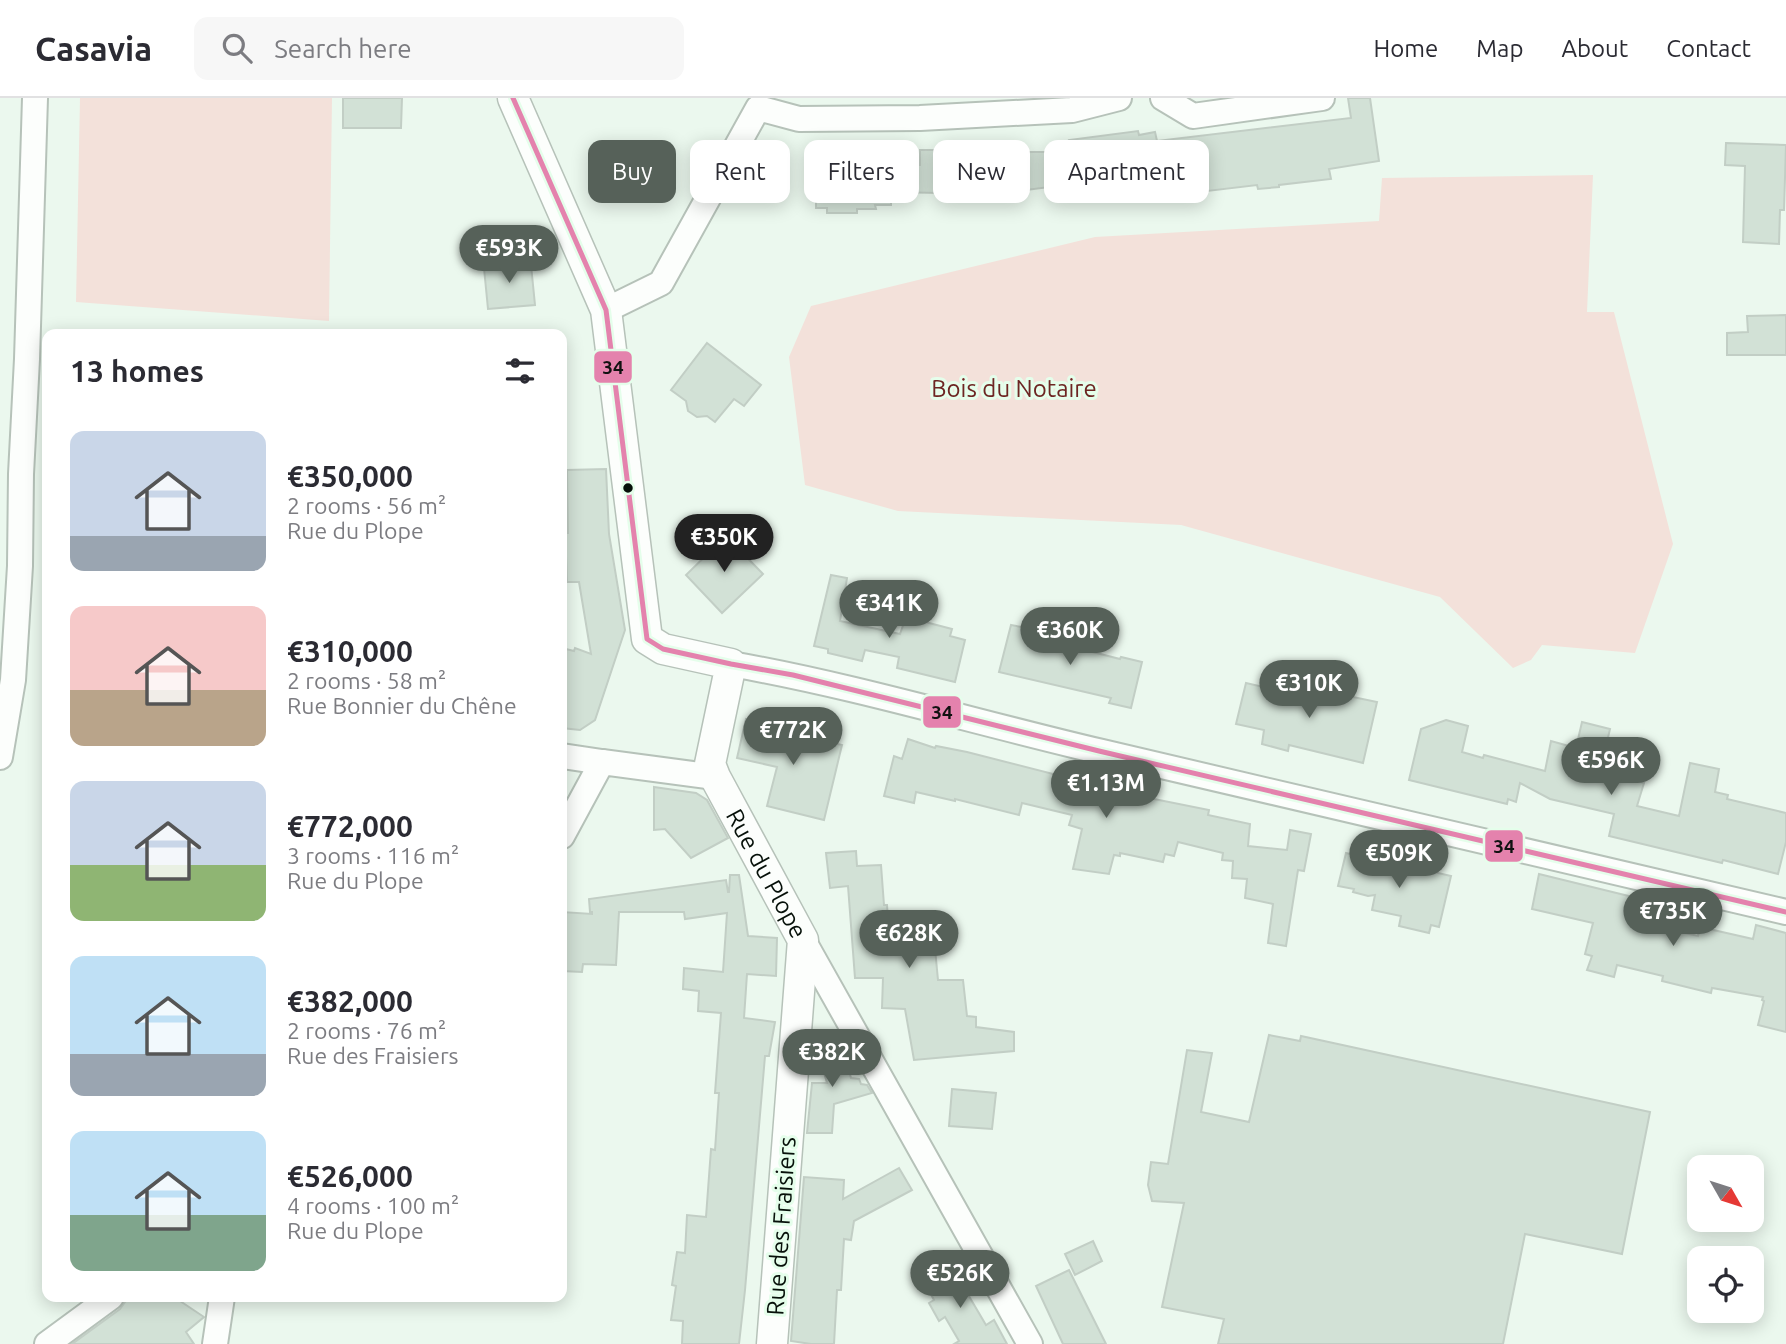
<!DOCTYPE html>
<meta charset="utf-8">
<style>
:root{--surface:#fff;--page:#f7f7f7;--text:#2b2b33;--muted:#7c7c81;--line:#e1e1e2;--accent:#566159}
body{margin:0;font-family:Ubuntu,sans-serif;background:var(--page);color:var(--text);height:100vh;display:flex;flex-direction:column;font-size:26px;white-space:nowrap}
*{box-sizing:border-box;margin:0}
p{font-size:23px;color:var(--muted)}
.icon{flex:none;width:38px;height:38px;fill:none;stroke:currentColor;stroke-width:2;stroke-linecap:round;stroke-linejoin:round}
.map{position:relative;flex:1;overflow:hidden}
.drawer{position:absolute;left:42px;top:231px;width:525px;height:973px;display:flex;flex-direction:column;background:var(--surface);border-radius:14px;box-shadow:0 4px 18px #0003}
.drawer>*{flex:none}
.banner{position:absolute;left:588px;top:42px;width:665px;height:63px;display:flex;gap:14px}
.needle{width:46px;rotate:129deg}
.controls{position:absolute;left:1687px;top:1057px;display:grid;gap:14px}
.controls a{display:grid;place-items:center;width:77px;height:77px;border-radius:14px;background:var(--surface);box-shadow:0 4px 18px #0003;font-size:35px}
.price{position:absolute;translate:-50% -60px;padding:0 16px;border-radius:24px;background:var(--accent);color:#fff;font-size:23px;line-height:46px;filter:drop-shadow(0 2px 4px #0008)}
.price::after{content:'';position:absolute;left:50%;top:42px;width:21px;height:16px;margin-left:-10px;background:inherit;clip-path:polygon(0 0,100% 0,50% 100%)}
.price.current{background:#222;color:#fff}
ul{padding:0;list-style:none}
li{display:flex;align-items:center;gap:21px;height:175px;padding:0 28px}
li span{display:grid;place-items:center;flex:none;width:196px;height:140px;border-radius:14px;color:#555}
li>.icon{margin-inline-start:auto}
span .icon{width:84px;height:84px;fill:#fffc;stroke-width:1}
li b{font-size:30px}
h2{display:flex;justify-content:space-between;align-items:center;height:84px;padding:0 28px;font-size:30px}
.chip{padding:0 24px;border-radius:14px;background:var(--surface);box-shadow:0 4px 18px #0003;font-size:24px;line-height:63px}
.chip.current{background:var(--accent);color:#fff}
header{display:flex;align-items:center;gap:42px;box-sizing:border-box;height:98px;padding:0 35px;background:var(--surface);border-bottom:2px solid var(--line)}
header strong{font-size:33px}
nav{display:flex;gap:38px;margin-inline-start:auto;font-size:24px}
.search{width:490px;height:63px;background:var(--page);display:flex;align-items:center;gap:18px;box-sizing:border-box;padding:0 24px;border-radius:14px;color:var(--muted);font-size:26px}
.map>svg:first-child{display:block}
.green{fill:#f3e1da}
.building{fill:#d2e1d6;stroke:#c2cec5;stroke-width:2}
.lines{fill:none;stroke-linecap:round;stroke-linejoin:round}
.minor-casing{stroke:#b6c2b9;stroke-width:28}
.tertiary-casing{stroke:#b6c2b9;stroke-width:33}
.minor{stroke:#fcfefc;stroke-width:24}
.tertiary{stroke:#fcfefc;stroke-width:30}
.bus-1-casing{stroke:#e5feeb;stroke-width:10}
.bus-1{stroke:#e482ad;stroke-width:5}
.bus-dot{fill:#061009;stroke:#e5feeb;stroke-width:2.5}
.labels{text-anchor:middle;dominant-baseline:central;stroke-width:6;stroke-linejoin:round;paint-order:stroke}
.park-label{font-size:24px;fill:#6d2522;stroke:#e5feeb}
.street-label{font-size:24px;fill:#061009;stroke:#e5feeb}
.line-badge{stroke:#e5feeb;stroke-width:2.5}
.pale-badge-label{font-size:19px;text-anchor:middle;font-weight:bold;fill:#111}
</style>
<header>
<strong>Casavia</strong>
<div class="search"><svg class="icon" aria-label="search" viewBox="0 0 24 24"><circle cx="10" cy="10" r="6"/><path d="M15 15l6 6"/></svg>Search here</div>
<nav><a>Home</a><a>Map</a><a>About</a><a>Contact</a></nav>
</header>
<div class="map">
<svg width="1786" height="1246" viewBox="0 0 1786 1246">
<rect width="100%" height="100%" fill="#ebf8ee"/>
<g class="green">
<path d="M80 0H332L329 223 76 204Z"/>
<path d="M1593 77 1587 214H1614L1673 446 1635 555 1542 547 1531 562 1513 570 1440 499 1181 427 898 413 805 387 789 259 811 208 1095 139 1379 123 1382 80Z"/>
</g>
<g class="building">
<path d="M343 0H402L401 30H343Z"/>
<path d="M1348 0H1370L1379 63 1329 71 1331 81 1279 87V89L1258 91 1257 87 1199 94 1196 67 1146 73 1147 81 1073 91 1072 86 1026 92H990V96L891 94V107H875L876 111H857V115H827V110H816V68L920 67V52H937V50L1007 49 1008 54H1054L1053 49 1070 47 1069 42 1138 33 1139 37 1155 34 1157 43 1351 20Z"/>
<path d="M1726 45 1786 47 1784 112H1780L1779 146 1743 144 1745 68 1725 67Z"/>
<path d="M514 162 515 169 531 167 535 207 488 211 484 170H486V165Z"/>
<path d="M1786 217V257H1727V235L1748 234 1747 218Z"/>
<path d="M707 245 761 287 744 308 734 301 715 324 707 318 697 319 688 313 686 303 671 292Z"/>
<path d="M606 371 609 436 625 532 595 622 580 632 562 630V550L574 553 575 550 591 556 579 484H567L566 457H562V435H568L567 372Z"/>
<path d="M726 438 763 476 722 515 686 477Z"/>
<path d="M831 477 847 480 840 523 900 536 906 519 952 531 950 538 965 542 955 584 897 570 899 559 865 552 862 563 828 555V551L814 548Z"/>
<path d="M1011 527 1032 531 1031 535 1058 541 1057 545 1120 561 1121 559 1142 564 1131 610 1109 605 1111 600 999 574Z"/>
<path d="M1246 585 1276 592 1287 585 1329 596V594L1377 604 1363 665 1289 647 1288 653 1262 646 1264 632 1236 626Z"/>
<path d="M746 621 785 630 784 634 842 647 824 722 767 708 777 669 737 660Z"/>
<path d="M1446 622 1468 628 1462 654 1483 660 1484 657 1545 673 1551 643 1576 650 1582 624 1610 631 1600 673 1644 685 1637 708 1679 718 1690 665 1719 671 1715 694 1728 697 1727 701 1786 715V744L1778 776 1723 762 1722 765 1609 738 1614 716 1550 701 1520 685 1516 704 1508 701 1507 706 1409 682 1421 631Z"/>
<path d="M908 641 935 650 936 648 967 654 1139 698 1209 712 1208 717 1250 726 1248 748 1287 752 1290 732 1311 736 1304 773 1298 772 1286 848 1268 845 1273 806 1245 800 1247 781 1232 780 1233 763 1222 762 1223 755 1178 744 1174 758 1165 756 1163 764 1120 755V758L1114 757 1109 776 1073 771 1082 731 1069 727 1072 717 1022 705 1019 717 955 701V703L916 694 914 705 884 698 894 658 902 661Z"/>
<path d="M654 689 696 695 707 702 728 740 691 760 665 731 654 732Z"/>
<path d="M856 753 857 768 881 767 884 807H887L888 821 901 820 902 829 922 828 923 831 933 830 938 882H963L967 918 976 919V929L1014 934V953L914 962 905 911 882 910 883 880H855L848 788 830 790 826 755Z"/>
<path d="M1346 755 1382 764V762L1451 778 1439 829 1431 827 1429 835 1399 828 1401 818 1372 812 1375 797 1368 798 1353 794 1354 791 1338 788Z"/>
<path d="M1539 776 1641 801 1635 823 1698 838 1700 829 1753 841 1756 827 1786 835V934L1758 927 1764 903 1762 902 1763 899 1712 890 1711 895 1662 883 1663 878 1617 867 1614 879 1587 872 1592 858 1585 856 1593 825 1532 811Z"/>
<path d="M730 777H739L748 838 777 840 776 878 747 876 744 920 775 924 769 958H765L745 1192 739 1246H682L683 1223 671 1222 676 1188 672 1187 677 1154 685 1155 687 1117 706 1119 711 1051 715 1052 719 995H715L721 915 698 913 699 893 683 891 684 870 723 874 727 815 685 821 684 814H619L616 867 583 866 582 874 562 873V814L592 816V814H590L589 801 726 782 728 794H729Z"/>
<path d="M1269 937 1300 943 1301 938 1650 1014 1622 1156 1525 1136 1503 1246H1218L1224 1221 1162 1209 1184 1105 1152 1103 1148 1087 1151 1064 1168 1066 1187 952 1212 955 1201 1014 1249 1024Z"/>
<path d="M841 945 851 980 859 981 861 986 867 987 872 995 834 1006 832 1035H807L812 985H827L817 950Z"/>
<path d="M952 991 996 995 992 1031 949 1028Z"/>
<path d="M899 1070 912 1092 854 1123 851 1142 844 1141 841 1192H837L834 1246H811L791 1243 804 1079 844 1082 843 1101Z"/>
<path d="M1093 1143 1102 1163 1075 1177 1065 1156Z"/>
<path d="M950 1166 986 1227 994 1222 1007 1246H954L959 1243 945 1219 939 1223 929 1205 934 1202 923 1182Z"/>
<path d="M1069 1172 1106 1246H1063L1036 1188Z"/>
<path d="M131 1199H174L204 1219 186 1234 194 1246H72L120 1211 125 1204Z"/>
</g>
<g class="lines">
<defs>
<g id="minor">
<path d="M1163 0 1193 18 1322 0"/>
<path d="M606 212 661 185 758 10 799 21 920 20 1072 12 1119 0"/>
<path d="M731 566C856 588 978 625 1102 654 1330 707 1558 760 1786 814"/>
<path d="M562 658 602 664"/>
<path d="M0 659 13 582 20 468 21 376 27 261 35 0"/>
<path d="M562 738 602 664 715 679"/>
<path d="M803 842 1030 1246"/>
<path d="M47 1246 111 1199"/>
<path d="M215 1246 222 1199"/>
</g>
<g id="tertiary">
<path id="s1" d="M513 0 606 212 647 541 663 551 731 566 710 666 715 679 803 842 772 1246"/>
</g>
</defs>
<use href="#minor" class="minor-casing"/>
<use href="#tertiary" class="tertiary-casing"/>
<use href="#minor" class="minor"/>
<use href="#tertiary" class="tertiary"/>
<defs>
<path id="bus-1" d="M513 0 606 212 647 541 663 551 731 566 793 577 1099 653 1786 814"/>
</defs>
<use href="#bus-1" class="bus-1-casing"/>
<use href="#bus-1" class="bus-1"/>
</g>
<circle class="bus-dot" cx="628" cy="390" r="6"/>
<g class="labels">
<g class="park-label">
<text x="1014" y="290">Bois du Notaire</text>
</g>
<g class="street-label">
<text stroke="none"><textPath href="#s1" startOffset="877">Rue du Plope</textPath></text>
<text transform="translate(781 1128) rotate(-86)">Rue des Fraisiers</text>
</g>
</g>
<g class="line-badge">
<rect x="593" y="252" width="40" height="34" rx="7" fill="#e482ad"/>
<rect x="922" y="597" width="40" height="34" rx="7" fill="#e482ad"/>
<rect x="1484" y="731" width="40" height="34" rx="7" fill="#e482ad"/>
</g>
<g class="pale-badge-label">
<text x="613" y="276">34</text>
<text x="942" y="621">34</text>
<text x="1504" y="755">34</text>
</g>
</svg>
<div class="controls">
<a><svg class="needle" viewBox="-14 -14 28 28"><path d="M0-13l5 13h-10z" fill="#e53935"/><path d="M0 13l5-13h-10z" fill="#7c7c81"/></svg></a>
<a><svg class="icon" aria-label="locate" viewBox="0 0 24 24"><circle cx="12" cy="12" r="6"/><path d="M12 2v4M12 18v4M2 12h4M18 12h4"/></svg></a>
</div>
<b class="price" style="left:509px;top:187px">€593K</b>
<b class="price current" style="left:724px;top:476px">€350K</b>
<b class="price" style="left:889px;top:542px">€341K</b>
<b class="price" style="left:1070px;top:569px">€360K</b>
<b class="price" style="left:1309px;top:622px">€310K</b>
<b class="price" style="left:793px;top:669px">€772K</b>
<b class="price" style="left:1611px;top:699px">€596K</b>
<b class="price" style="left:1106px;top:722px">€1.13M</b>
<b class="price" style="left:1399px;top:792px">€509K</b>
<b class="price" style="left:1673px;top:850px">€735K</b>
<b class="price" style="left:909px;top:872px">€628K</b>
<b class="price" style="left:832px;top:991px">€382K</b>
<b class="price" style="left:960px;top:1212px">€526K</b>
<div class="banner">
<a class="chip current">Buy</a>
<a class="chip">Rent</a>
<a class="chip">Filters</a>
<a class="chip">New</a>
<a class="chip">Apartment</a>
</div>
<section class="drawer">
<h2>13 homes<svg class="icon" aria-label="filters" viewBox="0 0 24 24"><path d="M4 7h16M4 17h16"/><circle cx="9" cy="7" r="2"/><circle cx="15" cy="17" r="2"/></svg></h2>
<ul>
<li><span style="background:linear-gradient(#c9d6e8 75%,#9aa5b1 0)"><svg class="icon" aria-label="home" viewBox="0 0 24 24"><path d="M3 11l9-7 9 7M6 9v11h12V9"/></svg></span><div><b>€350,000</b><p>2 rooms · 56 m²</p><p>Rue du Plope</p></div></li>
<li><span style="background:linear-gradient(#f6c9c9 60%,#b9a48a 0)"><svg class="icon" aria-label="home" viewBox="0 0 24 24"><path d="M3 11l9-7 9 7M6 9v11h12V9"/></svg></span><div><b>€310,000</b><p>2 rooms · 58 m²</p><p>Rue Bonnier du Chêne</p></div></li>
<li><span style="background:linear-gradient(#c9d6e8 60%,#8fb573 0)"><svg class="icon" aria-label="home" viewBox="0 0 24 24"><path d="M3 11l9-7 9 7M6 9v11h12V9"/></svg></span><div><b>€772,000</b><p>3 rooms · 116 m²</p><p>Rue du Plope</p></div></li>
<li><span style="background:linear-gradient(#bfe0f5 70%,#9aa5b1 0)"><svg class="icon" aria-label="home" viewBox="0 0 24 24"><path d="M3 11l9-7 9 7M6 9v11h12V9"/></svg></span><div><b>€382,000</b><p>2 rooms · 76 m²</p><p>Rue des Fraisiers</p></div></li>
<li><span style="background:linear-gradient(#bfe0f5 60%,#7fa58c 0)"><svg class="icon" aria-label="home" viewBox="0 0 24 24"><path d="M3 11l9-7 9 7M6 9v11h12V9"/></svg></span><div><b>€526,000</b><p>4 rooms · 100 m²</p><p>Rue du Plope</p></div></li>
</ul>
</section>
</div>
